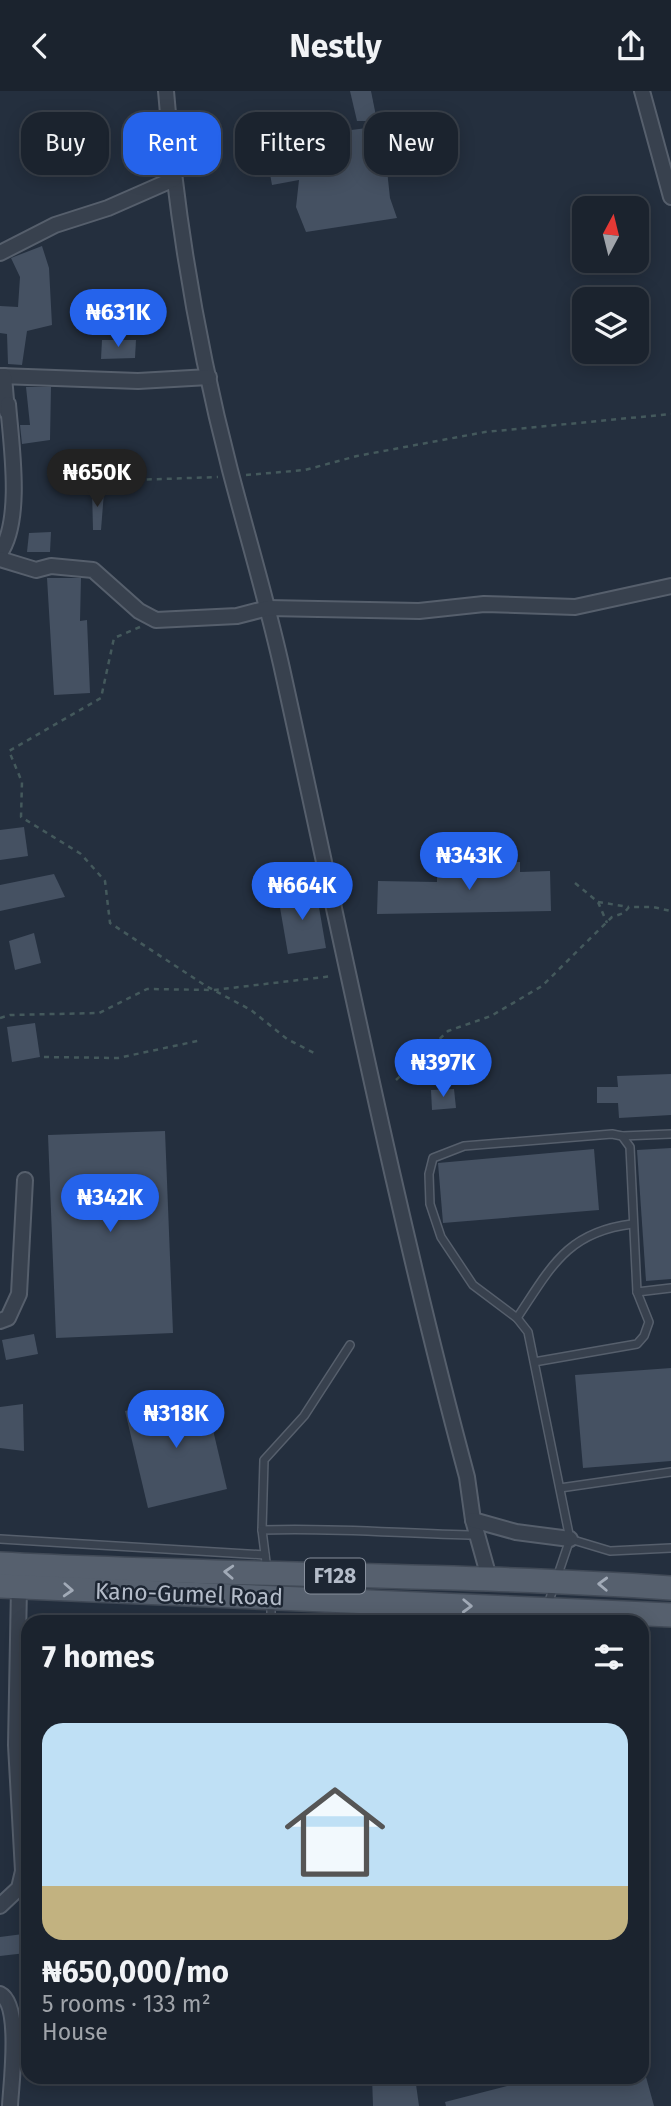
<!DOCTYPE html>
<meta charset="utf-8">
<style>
:root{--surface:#1b232e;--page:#242b36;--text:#f1f3f6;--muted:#a0a4aa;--line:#39404a;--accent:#2563eb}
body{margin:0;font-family:"Fira Sans",sans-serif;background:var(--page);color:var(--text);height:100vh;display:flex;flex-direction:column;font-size:26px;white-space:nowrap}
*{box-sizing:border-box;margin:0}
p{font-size:23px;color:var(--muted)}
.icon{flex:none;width:38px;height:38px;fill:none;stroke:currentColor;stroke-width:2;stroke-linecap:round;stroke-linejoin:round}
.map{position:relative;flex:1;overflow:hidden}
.side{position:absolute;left:21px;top:1524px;width:628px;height:469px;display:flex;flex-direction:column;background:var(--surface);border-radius:21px;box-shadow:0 4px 18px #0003,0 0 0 2px var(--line)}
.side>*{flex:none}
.banner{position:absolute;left:21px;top:21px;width:630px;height:63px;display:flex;gap:14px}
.needle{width:46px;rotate:7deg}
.buttons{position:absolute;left:572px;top:105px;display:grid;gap:14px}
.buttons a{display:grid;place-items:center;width:77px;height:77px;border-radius:14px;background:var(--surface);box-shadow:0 4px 18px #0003,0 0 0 2px var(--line);font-size:35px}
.price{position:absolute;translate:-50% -60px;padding:0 16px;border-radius:24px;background:var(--accent);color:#fff;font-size:23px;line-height:46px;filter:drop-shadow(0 2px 4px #0008)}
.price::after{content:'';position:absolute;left:50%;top:42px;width:21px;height:16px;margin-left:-10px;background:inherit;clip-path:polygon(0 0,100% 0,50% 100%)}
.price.current{background:#222;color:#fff}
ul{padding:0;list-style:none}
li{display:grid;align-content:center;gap:14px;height:371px;padding:0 21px}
li span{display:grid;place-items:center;height:217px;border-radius:21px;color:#555}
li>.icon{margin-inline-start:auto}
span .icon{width:126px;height:126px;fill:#fffc;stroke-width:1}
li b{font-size:30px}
h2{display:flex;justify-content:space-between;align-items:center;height:84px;padding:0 21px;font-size:30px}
.tag{padding:0 24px;border-radius:21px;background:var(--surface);box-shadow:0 4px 18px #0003,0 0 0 2px var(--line);font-size:24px;line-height:63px}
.tag.current{background:var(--accent);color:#fff}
header{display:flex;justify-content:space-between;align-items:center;height:91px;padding:0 21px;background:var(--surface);font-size:32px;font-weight:700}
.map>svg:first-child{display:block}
.building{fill:#455162}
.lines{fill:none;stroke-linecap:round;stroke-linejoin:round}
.service-casing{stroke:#565f6c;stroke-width:10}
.minor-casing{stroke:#565f6c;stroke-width:18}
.primary-casing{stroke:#414a57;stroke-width:26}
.path{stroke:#44595c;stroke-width:2.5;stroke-dasharray:5 5;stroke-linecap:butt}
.service{stroke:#38414e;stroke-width:7}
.minor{stroke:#38414e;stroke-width:14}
.primary{stroke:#56606e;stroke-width:23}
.oneway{stroke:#a1aab7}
.labels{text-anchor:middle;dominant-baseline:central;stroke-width:5;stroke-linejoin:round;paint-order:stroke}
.shield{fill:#1d2633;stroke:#878f9c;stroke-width:2}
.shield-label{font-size:21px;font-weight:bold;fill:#b4bcc9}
.street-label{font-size:23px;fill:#b4bcc9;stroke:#1d2633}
</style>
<header><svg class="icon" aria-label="back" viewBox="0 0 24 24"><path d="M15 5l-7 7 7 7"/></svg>Nestly<svg class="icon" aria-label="share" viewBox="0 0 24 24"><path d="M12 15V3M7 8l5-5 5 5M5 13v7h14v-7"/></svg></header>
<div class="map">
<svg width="671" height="2015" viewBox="0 0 671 2015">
<rect width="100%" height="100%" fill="#242f3e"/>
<g class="building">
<path d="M350 0H371L377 30H357Z"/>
<path d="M367 37 377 80 387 79 390 107 397 127 306 141 296 116 299 89 272 94 264 50Z"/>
<path d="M42 155 49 177 52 234 27 240 22 274 8 273 7 243 0 242V215L18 216 20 186 11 167Z"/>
<path d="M102 249H136L135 267 101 268Z"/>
<path d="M26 296H51L50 349 22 353 20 334H30Z"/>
<path d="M92 399 104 401 101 439H93Z"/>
<path d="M51 441 50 461H27L29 442Z"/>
<path d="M47 487H81L80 530 87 529 90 602 54 604Z"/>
<path d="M24 736 28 765 0 769V739Z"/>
<path d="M493 770 520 771V781L550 780 551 820 377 823 378 790 437 791V779L492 783Z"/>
<path d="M54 783 65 806 0 820V794Z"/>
<path d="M316 799 326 857 288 863 278 805Z"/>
<path d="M34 842 41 872 15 879 9 850Z"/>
<path d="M35 932 40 966 12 971 7 936Z"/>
<path d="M671 983V1024L619 1027 618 1012H597V996H618L617 985Z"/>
<path d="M454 998 456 1017 432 1019 431 999Z"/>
<path d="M165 1040 173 1242 56 1247 48 1044Z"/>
<path d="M671 1057V1188L646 1190 637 1059Z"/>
<path d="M594 1058 599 1119 443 1132 438 1072Z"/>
<path d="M34 1243 38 1263 6 1269 2 1249Z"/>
<path d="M671 1277V1370L583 1377 575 1284Z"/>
<path d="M204 1301 227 1398 148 1417 125 1320Z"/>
<path d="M23 1313 24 1360 0 1357V1316Z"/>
<path d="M23 1843 26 1862 0 1865V1846Z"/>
<path d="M372 1986H415L419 2015H373Z"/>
<path d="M542 1986H646L654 2015H446L445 2011Z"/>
</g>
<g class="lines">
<defs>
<g id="service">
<path d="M622 1045 671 1043"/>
<path d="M637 1201 671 1197"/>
<path d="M517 1227C551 1176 567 1141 632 1133"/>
<path d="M534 1271 637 1253 644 1245 649 1231 637 1201 630 1056 622 1045 612 1043 464 1055 433 1067 429 1083 430 1113 441 1146 473 1194 517 1227 528 1241 570 1448 547 1516"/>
<path d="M560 1397 671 1381"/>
<path d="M262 1439 264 1369 304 1325 350 1254"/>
<path d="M0 1448 265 1464"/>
<path d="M570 1448 610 1460 671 1457"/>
<path d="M267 1479 262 1439C334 1436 405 1443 476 1444"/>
<path d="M271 1510V1531"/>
<path d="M418 1515 419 1531"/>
</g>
<g id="minor">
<path d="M166 0C176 127 198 256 230 379 247 444 266 507 281 573 341 844 395 1118 467 1386L473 1429 490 1490"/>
<path d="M642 0 671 106"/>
<path d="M0 162 55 134 108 117 174 88"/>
<path d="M0 285 138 290 209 286"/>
<path d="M4 285 7 321"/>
<path d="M0 462C23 429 11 352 8 313"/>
<path d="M0 468 36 479 51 475 93 479 139 520 156 529 237 525 268 517 419 520 484 513 575 516 671 495"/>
<path d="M0 1230 8 1227 19 1203 25 1089"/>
<path d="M473 1429 516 1441 570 1448"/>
<path d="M0 1815 19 1797 23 1780 16 1654 19 1496"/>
<path d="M0 1903C22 1914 11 1992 10 2015"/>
</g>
<g id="primary">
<path d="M0 1473C223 1485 448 1482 671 1497"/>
<path d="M0 1495 671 1524"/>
</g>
</defs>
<use href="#service" class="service-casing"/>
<use href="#minor" class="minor-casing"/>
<use href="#primary" class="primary-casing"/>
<g class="path">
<path d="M47 383 134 389 218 386"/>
<path d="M246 384 305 379 357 365 485 341 671 323"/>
<path d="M140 536 114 547 101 607 9 660 22 691 21 726 81 763 105 790 110 832 206 895 251 919 287 948 316 963"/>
<path d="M575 792 598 811 607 832"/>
<path d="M598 811 629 816"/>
<path d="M0 927 10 924 99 922 147 898 214 899 333 885"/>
<path d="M44 966 118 967 202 949"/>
<path d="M396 989 448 940 491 925 542 895 612 826 624 822 629 816H653L671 820"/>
</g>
<use href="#service" class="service"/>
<use href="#minor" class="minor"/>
<use href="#primary" class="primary"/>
</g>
<defs><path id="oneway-chevron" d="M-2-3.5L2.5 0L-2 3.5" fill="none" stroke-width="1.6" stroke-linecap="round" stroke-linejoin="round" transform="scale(1.75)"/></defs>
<g class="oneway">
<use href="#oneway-chevron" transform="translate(229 1481) rotate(-177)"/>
<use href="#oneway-chevron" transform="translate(603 1493) rotate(-178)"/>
<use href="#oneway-chevron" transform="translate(68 1499) rotate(3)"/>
<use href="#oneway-chevron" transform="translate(467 1515) rotate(2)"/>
</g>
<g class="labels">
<rect class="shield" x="305" y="1467.5" width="60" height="35" rx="5"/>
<g class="shield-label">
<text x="335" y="1485">F128</text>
</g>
<g class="street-label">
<text transform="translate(189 1503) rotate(2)">Kano-Gumel Road</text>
</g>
</g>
</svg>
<div class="buttons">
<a><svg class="needle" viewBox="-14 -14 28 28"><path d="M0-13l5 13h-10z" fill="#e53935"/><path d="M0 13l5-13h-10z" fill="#a0a4aa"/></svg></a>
<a><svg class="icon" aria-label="layers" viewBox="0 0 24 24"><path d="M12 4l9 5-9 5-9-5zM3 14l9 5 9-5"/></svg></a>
</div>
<b class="price" style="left:118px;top:258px">₦631K</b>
<b class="price current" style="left:97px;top:418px">₦650K</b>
<b class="price" style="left:469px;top:801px">₦343K</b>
<b class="price" style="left:302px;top:831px">₦664K</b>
<b class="price" style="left:443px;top:1008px">₦397K</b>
<b class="price" style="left:110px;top:1143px">₦342K</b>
<b class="price" style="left:176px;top:1359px">₦318K</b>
<div class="banner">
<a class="tag">Buy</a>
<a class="tag current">Rent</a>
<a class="tag">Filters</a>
<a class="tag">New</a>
</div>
<section class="side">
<h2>7 homes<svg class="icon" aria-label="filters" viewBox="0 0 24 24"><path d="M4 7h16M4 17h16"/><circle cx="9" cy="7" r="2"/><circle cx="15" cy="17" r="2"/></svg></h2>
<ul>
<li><span style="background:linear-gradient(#bfe0f5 75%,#c2b280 0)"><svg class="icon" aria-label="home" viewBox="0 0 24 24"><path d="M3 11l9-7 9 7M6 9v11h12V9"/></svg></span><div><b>₦650,000/mo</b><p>5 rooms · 133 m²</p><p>House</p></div></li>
</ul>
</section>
</div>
